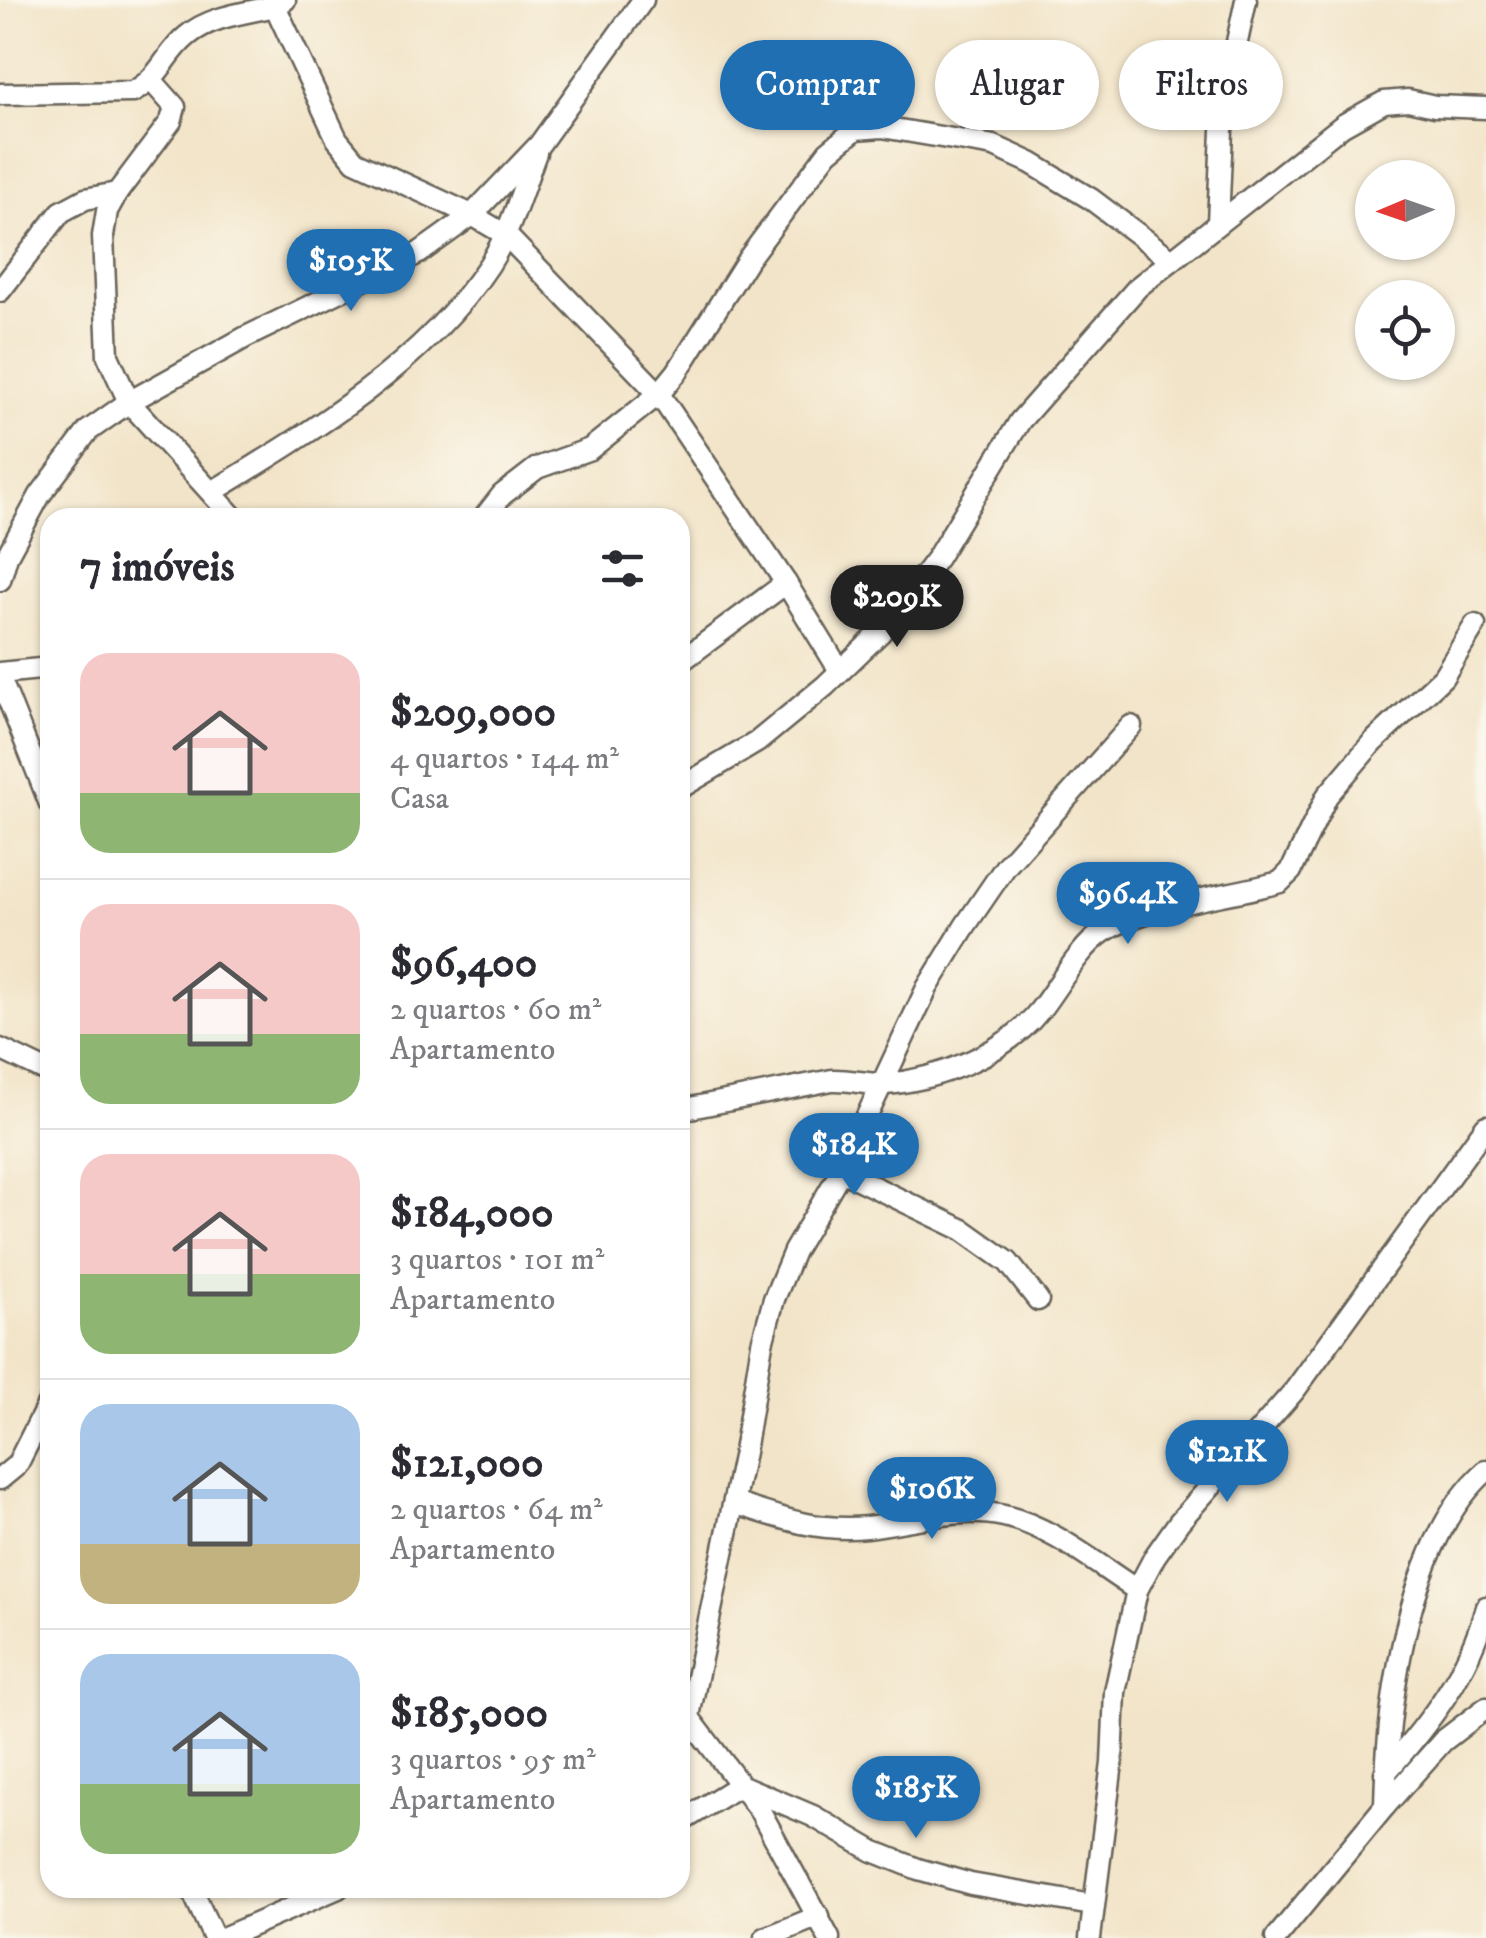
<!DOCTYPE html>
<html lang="pt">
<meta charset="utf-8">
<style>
:root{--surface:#fff;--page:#f2f2f3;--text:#2b2b33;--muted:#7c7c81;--line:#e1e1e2;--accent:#1f6fb2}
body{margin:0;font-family:"IM FELL DW Pica",serif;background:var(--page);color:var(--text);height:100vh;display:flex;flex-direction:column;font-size:38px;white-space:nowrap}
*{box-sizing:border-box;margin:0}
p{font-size:32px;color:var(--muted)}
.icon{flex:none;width:55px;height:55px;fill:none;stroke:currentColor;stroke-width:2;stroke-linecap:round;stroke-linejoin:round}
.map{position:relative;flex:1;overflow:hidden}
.panel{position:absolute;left:40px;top:508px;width:650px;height:1390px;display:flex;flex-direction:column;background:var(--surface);border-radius:30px;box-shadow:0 2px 8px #0004}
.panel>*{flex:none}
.guide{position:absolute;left:720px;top:40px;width:615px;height:90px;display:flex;gap:20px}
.needle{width:65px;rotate:268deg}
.buttons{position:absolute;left:1355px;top:160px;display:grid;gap:20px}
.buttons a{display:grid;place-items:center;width:100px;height:100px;border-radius:50%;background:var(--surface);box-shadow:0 2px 8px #0004;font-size:50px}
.price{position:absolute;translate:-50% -85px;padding:0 22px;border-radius:35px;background:var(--accent);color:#fff;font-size:32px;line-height:65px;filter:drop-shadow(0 2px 5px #0008)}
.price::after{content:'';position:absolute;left:50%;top:60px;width:30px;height:22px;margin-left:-15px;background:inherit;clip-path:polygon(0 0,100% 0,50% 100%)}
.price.current{background:#222;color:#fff}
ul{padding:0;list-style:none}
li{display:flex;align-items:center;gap:30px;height:250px;padding:0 40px}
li+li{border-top:2px solid var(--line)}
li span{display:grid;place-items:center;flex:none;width:280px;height:200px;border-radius:30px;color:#555}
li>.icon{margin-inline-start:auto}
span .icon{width:120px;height:120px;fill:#fffc;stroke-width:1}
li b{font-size:42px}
h2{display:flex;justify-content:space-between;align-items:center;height:120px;padding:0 40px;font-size:42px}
.tag{padding:0 35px;border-radius:45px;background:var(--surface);box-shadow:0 2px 8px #0004;font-size:35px;line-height:90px}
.tag.current{background:var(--accent);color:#fff}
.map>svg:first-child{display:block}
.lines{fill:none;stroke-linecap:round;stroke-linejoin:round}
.minor-casing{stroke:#676258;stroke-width:25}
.minor{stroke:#fff;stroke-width:20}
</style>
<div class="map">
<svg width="1486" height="1938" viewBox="0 0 1486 1938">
<rect width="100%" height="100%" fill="#fbf7ec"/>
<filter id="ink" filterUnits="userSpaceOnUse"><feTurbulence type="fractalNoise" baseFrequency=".01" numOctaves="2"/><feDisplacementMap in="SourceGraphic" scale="20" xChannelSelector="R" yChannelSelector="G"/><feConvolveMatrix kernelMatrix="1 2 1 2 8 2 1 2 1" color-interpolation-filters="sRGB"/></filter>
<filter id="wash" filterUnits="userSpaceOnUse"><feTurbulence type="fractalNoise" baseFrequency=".0048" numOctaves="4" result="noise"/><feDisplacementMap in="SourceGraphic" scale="40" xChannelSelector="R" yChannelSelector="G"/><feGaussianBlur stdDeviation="2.25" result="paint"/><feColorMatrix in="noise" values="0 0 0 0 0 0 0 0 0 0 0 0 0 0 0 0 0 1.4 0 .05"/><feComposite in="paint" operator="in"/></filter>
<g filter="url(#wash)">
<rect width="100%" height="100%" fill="#f2e4c8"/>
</g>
<g filter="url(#ink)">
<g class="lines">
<defs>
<g id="minor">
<path d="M275 6 337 139 355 161 472 215 506 235 659 394 786 583 840 671"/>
<path d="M152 81 175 107 171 121 117 193 107 211 103 236 108 356 129 402 234 518"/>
<path d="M0 94 133 92C163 75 164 55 187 36 210 16 246 13 275 6L285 0"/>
<path d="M1218 223 1223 107 1246 0"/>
<path d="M0 291 61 212 85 199 117 193"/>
<path d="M212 492C311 432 424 364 489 265 511 231 522 190 536 153"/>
<path d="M484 518 502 495 537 468 590 449 659 394 677 372 748 259 828 152 856 129 882 127 994 146 1031 163 1091 199 1172 260"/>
<path d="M0 580 7 556 40 495 88 431 129 402 246 337 419 253 472 215 539 145 643 0"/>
<path d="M680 662 786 583"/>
<path d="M0 673 50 668"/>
<path d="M0 678 50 804"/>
<path d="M680 788 757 742 825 686 881 632 937 558 1020 421 1138 287 1343 125 1384 102 1408 100 1435 106 1486 108"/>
<path d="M0 1049 50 1073"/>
<path d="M680 1110 832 1080C849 1079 868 1085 885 1084 939 1080 1006 1053 1040 1010 1058 987 1079 948 1103 932 1144 905 1230 896 1280 882L1291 871 1327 796 1372 743 1443 677 1475 625"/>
<path d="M841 1171 963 1230 1008 1262 1038 1300"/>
<path d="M0 1479 17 1465 50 1400"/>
<path d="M734 1503C779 1518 819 1532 867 1527 912 1522 959 1506 1004 1516 1052 1527 1096 1564 1137 1590"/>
<path d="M681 1707 760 1811 829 1938"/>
<path d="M689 1716 744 1452 762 1343 774 1299 794 1251 841 1171 927 988 965 926 1006 866 1131 726"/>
<path d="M1385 1773C1428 1725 1470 1671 1486 1607"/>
<path d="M1385 1806C1387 1705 1407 1541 1486 1471"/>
<path d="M680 1822 740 1785 813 1816 873 1851 918 1869 971 1884 1092 1905"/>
<path d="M191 1888 214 1938"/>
<path d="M223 1938 338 1888"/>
<path d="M765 1938 819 1916"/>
<path d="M1090 1938 1112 1763 1115 1692 1137 1590 1155 1556 1179 1522 1295 1390 1486 1126"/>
<path d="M1276 1938 1385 1806 1443 1741 1486 1708"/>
</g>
</defs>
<use href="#minor" class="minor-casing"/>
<use href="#minor" class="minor"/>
</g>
</g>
</svg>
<div class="buttons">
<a><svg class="needle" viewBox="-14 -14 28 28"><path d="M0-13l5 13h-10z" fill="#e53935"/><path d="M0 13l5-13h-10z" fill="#7c7c81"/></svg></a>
<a><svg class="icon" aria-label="locate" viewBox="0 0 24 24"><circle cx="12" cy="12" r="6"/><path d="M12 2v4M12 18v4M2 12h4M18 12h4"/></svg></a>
</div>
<b class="price" style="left:351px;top:314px">$105K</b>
<b class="price current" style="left:897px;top:650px">$209K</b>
<b class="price" style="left:1128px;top:947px">$96.4K</b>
<b class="price" style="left:854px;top:1198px">$184K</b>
<b class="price" style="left:1227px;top:1505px">$121K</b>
<b class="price" style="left:932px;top:1542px">$106K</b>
<b class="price" style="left:916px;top:1841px">$185K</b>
<div class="guide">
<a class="tag current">Comprar</a>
<a class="tag">Alugar</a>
<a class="tag">Filtros</a>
</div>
<section class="panel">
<h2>7 imóveis<svg class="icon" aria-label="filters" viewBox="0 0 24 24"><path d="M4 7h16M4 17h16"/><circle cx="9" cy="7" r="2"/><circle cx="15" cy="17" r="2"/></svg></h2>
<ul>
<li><span style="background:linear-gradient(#f6c9c9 70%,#8fb573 0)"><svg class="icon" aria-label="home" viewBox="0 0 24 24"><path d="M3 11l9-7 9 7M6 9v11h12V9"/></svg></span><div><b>$209,000</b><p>4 quartos · 144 m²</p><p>Casa</p></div></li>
<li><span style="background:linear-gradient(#f6c9c9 65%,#8fb573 0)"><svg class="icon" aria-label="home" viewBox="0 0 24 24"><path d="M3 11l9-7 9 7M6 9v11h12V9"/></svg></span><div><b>$96,400</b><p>2 quartos · 60 m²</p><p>Apartamento</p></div></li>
<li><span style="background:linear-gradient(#f6c9c9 60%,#8fb573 0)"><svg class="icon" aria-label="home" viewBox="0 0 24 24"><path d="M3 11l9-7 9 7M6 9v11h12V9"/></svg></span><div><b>$184,000</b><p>3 quartos · 101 m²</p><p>Apartamento</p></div></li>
<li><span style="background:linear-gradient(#a9c7e8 70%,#c2b280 0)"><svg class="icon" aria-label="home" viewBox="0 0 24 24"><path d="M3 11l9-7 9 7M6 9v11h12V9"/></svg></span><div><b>$121,000</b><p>2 quartos · 64 m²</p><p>Apartamento</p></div></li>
<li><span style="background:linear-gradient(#a9c7e8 65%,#8fb573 0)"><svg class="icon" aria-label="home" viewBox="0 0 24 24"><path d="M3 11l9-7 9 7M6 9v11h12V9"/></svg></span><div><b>$185,000</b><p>3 quartos · 95 m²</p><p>Apartamento</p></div></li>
</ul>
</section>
</div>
